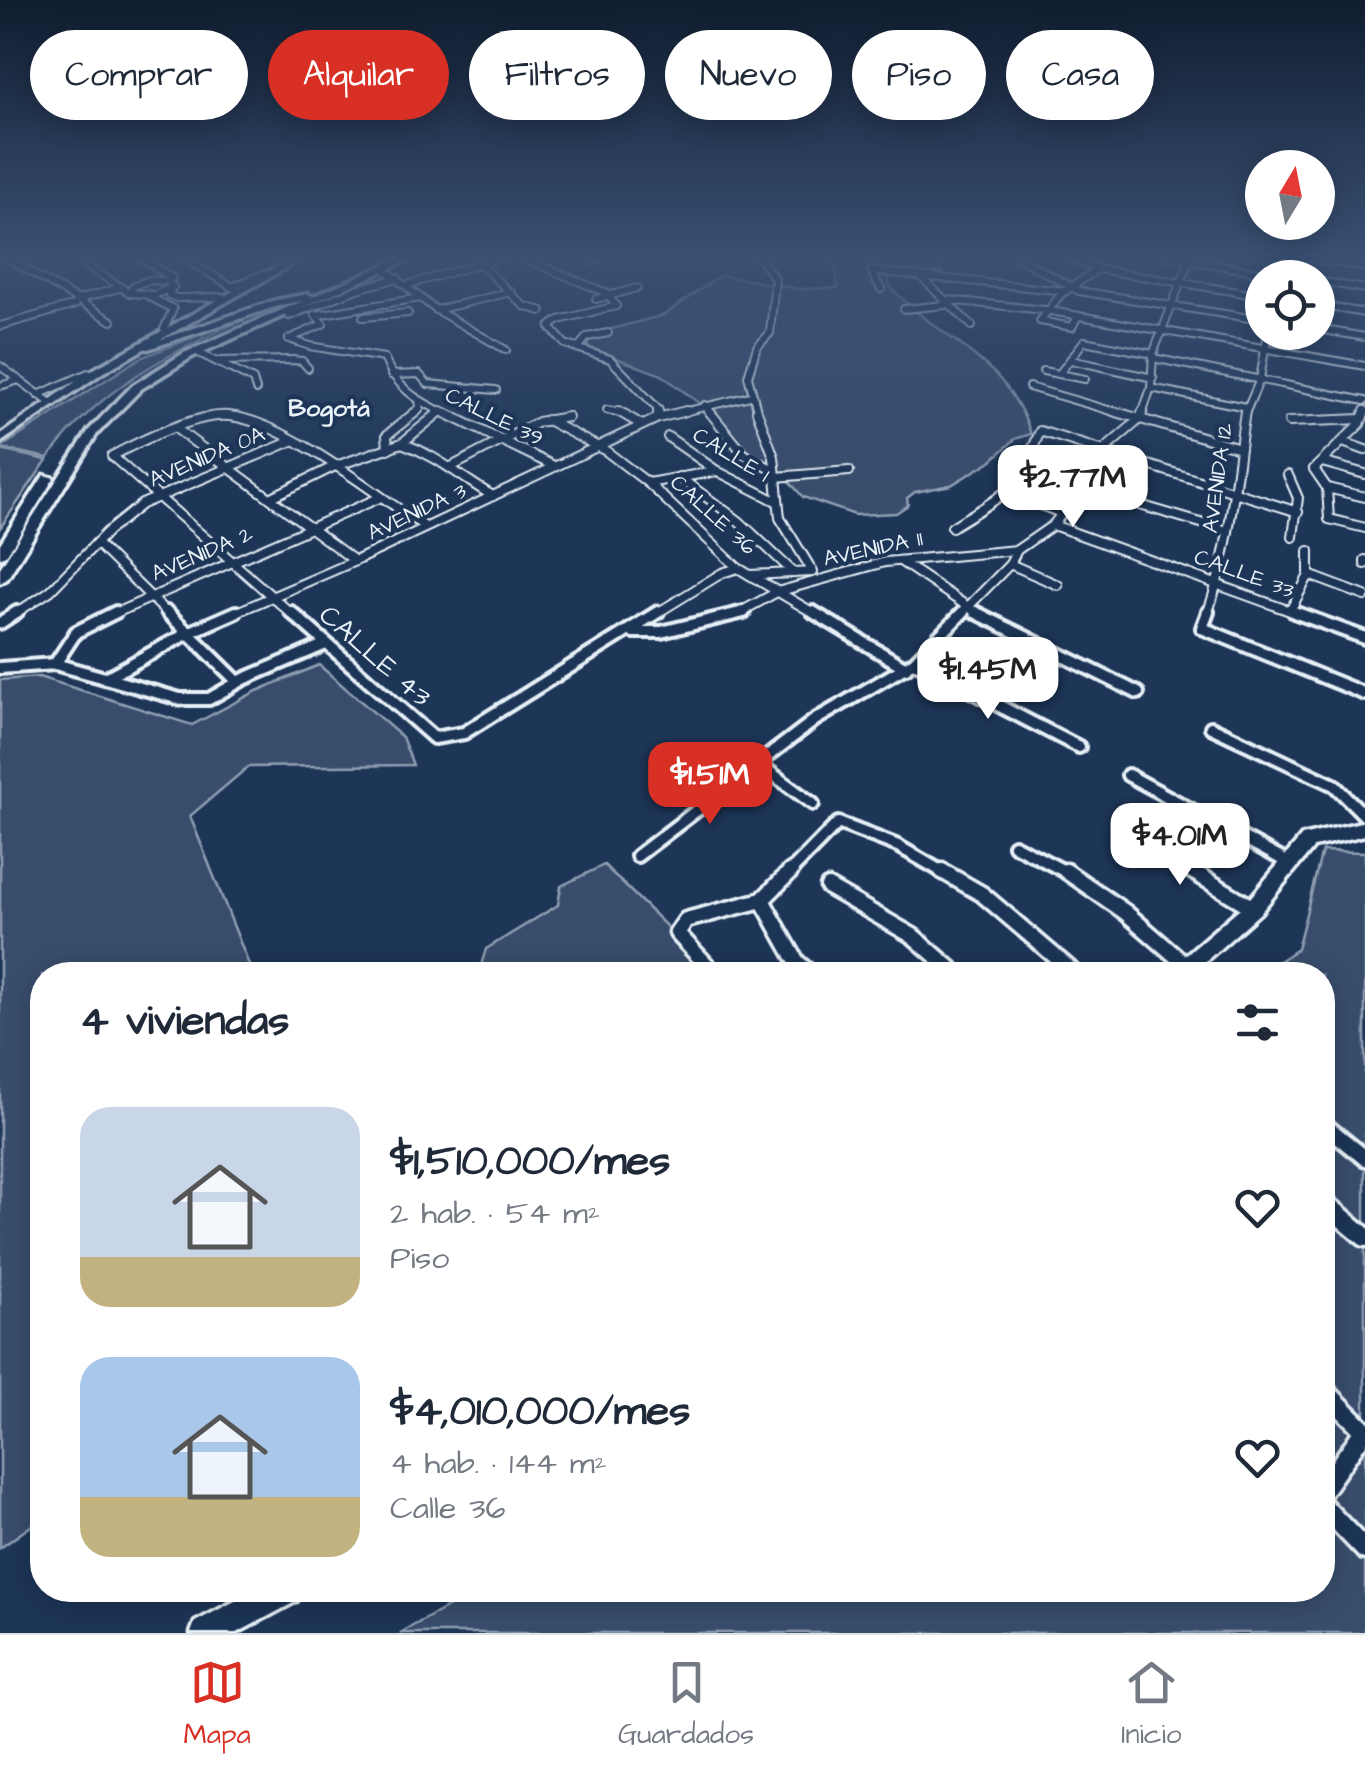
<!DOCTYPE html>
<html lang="es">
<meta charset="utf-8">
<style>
:root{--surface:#fff;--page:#f2f2f3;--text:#1f2937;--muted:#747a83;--line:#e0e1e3;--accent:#d93025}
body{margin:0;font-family:"Architects Daughter",sans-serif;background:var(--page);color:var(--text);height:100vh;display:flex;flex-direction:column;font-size:38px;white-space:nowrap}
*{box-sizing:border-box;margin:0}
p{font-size:32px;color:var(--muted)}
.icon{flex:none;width:55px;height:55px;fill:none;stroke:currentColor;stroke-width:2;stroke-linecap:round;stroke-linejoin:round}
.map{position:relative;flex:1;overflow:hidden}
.sheet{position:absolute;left:30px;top:962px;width:1305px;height:640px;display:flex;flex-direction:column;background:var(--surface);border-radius:40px;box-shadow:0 5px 25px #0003}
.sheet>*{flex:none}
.hud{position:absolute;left:30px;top:30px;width:1305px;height:90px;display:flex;gap:20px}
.needle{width:65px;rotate:10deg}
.tools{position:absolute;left:1245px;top:150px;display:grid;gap:20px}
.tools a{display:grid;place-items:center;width:90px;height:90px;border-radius:50%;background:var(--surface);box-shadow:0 5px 25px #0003;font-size:50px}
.price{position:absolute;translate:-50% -85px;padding:0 22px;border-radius:20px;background:#fff;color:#222;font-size:32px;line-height:65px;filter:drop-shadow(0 2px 5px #0008)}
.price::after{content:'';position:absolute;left:50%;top:60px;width:30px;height:22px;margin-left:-15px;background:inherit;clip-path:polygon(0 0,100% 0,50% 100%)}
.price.current{background:var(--accent);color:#fff}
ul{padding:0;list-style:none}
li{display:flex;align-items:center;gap:30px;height:250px;padding:0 50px}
li span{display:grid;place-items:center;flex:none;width:280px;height:200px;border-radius:30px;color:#555}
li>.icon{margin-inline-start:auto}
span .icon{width:120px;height:120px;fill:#fffc;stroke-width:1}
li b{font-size:42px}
h2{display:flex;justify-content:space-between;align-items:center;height:120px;padding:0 50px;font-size:42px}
.pill{padding:0 35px;border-radius:45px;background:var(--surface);box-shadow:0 5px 25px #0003;font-size:35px;line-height:90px}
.pill.current{background:var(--accent);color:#fff}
.menu{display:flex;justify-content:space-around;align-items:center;height:140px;border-top:2px solid var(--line);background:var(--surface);font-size:28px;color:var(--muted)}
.menu a{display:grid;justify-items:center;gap:5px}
.menu .current{color:var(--accent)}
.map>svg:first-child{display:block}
.green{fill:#374d6c;stroke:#909fb2;stroke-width:2.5}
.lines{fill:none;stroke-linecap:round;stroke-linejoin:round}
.street-far4-casing{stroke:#e8f1f8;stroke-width:10}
.street-far3-casing{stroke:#e8f1f8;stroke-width:12}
.street-far2-casing{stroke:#e8f1f8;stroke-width:18}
.street-far1-casing{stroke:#e8f1f8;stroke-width:21}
.street-casing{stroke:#e8f1f8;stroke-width:25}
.secondary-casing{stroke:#e8f1f8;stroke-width:7}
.primary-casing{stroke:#e8f1f8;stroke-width:7}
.street-far4{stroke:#1d3557;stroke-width:6}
.street-far3{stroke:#1d3557;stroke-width:8}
.street-far2{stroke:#1d3557;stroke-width:10}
.street-far1{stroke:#1d3557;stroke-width:14}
.street{stroke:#1d3557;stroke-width:18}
.secondary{fill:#1d3557;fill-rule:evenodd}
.primary{fill:#1d3557;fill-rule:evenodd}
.labels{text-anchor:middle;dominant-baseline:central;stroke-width:8;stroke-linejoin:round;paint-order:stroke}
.far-street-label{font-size:22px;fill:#e8f1f8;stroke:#1d3557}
.far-neighbourhood-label{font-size:25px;font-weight:bold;fill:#e8f1f8;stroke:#1d3557}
.street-label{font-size:28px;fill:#e8f1f8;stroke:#1d3557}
</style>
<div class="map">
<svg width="1365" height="1633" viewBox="0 0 1365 1633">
<rect width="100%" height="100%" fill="#1d3557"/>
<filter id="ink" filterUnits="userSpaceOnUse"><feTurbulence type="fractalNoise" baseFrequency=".01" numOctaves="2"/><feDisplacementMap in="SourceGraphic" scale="20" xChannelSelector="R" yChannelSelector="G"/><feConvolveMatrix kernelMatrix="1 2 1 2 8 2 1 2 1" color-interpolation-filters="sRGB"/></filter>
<g filter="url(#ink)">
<g class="green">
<path d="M825 256 939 257 942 272 897 275 891 276 888 284C936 340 1005 354 1031 434L1015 439 991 461 951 485 915 492 907 498 908 505 896 513 855 515 803 497 788 480 719 429 703 406 662 375 589 348 587 340 596 333 664 315 721 275 798 289 838 288 836 270Z"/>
<path d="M289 301C196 340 109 375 48 458L0 448 140 358Z"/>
<path d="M0 450 47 460 0 528Z"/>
<path d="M319 665 402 737 413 765 248 767 190 816 253 975H42V1518L0 1548V680L39 677 192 725 257 691Z"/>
<path d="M1322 851 1365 852V1633H400L478 1590H1322V975H1258L1297 949Z"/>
<path d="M604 865 716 975H478L486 949 558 905 561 886Z"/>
</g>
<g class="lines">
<defs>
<g id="street-far4">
<path d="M71 256 130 293"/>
<path d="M138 256 172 278"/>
<path d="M180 256 236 289"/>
<path d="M472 256 524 306 542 311"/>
<path d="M518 256 607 293"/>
<path d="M758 256 775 279 770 333 757 347 748 376 758 414"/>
<path d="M1015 256 1079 291 1262 320"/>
<path d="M1064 256 1098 269 1262 296"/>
<path d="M1166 256 1294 278"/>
<path d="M1296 256 1365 267"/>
<path d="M6 257 112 321"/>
<path d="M593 262 603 256"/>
<path d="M384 269 436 310 506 350"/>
<path d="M921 277 972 326"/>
<path d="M1280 278 1286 256"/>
<path d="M150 280 168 281 173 287 154 295 130 293 133 286Z"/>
<path d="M1318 281 1365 289"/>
<path d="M407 285 506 256"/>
<path d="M231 287 264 274"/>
<path d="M171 289 169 295 176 298 223 297"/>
<path d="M881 289 871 271 1066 291"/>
<path d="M607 293 616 306 559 320 550 327 565 344 610 359 658 409V414"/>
<path d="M150 297 173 309 164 329"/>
<path d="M596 299 637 288"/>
<path d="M76 300 119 288"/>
<path d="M947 300 1045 310 1365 366"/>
<path d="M1318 305 1365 313"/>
<path d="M904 309 945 305"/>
<path d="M436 310 511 292"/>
<path d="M316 315 420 298"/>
<path d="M289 316 354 290 398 278"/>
<path d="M1078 316 1072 327 1040 321 1061 294 1098 269"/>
<path d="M363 317 408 313"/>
<path d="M0 326 75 305"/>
<path d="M1318 329 1365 337"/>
<path d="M289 339 310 346 384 358C397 389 417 400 446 414"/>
<path d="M289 339 323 324 315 314"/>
<path d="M578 348 587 337 608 333"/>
<path d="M195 351 253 380 256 390"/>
<path d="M1153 358 1365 401"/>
<path d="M1071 360 1153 378"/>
<path d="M217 361 293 360 302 361 308 368"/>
<path d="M0 366 48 401"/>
<path d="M1043 371 1085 379"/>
<path d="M1059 374 1084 341 1153 354"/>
<path d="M391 375 419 374 428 384 496 390"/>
<path d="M0 386 19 380"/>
<path d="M1029 387 1122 414"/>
<path d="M1151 388 1246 407"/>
<path d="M38 395 88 373"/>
<path d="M705 405 711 414"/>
<path d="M607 410 626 414"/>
<path d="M414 414 420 409 419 400"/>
<path d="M437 414 441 411"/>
<path d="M675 414 750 396"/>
<path d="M1142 414 1151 388 1153 354 1191 256"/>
<path d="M1245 414 1260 379 1268 332"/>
</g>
<g id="street-far3">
<path d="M441 411 554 466"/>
<path d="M618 411 642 425"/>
<path d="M658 411V418"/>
<path d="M709 411 744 454 775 471"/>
<path d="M1113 411 1240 448"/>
<path d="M1365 411 1360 424 1314 469 1327 488 1329 519 1365 528"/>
<path d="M547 420 606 451 648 483 738 568 817 615"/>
<path d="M1289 422 1362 419"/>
<path d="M178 430 355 561"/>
<path d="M668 437 717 471 776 501"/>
<path d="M1343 442 1365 450"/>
<path d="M402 443C438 456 460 477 493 496"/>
<path d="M388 449 387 435 417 411"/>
<path d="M1322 462 1365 474"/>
<path d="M451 467 538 422 568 417"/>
<path d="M1288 475 1298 498 1293 537"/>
<path d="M679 477 739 521 794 573"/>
<path d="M776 477 849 471"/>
<path d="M648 483 717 471"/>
<path d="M1082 488 1228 531"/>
<path d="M1327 488 1365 497"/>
<path d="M1007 492 1061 513"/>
<path d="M270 498 333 467 402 443 441 411"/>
<path d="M1053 525 1301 615"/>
<path d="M952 527C1006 493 1016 493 1040 431L1298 512"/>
<path d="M96 543 169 615"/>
<path d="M1365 560V564"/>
<path d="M900 561 980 615"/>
<path d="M1010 564 1058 585"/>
<path d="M750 575 813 572 780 518 774 457 757 411"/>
<path d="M1309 575 1365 596"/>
<path d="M1291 609 1309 575V551"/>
<path d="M13 615 50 591 107 532 142 504 292 441"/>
<path d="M111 615 379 498"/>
<path d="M230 615 355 561 658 418 686 411"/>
<path d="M293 615 112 456C140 441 197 413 229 416 287 422 374 494 424 526"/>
<path d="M654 615 722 573 738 568"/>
<path d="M735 615 777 592 885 562 1017 550 1053 525 1082 488 1105 449 1140 419 1143 411"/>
<path d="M960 615 1010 564 1017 550"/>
<path d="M1207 615C1230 550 1235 480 1245 411"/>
</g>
<g id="street-far2">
<path d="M167 612 238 682"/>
<path d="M291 612 434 738 464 733 658 612"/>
<path d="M813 612 906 668"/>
<path d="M975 612 1138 693"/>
<path d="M1208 612 1202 628 1365 694"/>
<path d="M1294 612 1365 638"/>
<path d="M0 623 17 612"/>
<path d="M633 632H661L744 612"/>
<path d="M914 662 1079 747"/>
<path d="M55 664 76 632 116 612"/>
<path d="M0 668 55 664 180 699H209L244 679 326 644"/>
<path d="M106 678 188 633 236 612"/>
<path d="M1211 727 1334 785 1365 816"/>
<path d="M759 764 813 804"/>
<path d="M1128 775 1287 862"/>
<path d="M1129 833 1196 874"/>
<path d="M1014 845 1070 874"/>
<path d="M637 856 815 720 914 662 963 612"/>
<path d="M788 874 838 823 898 846 946 874"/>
</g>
<g id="street-far1">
<path d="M942 871 982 894 1077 975"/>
<path d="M1066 871 1125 912 1185 964"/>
<path d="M1192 871 1253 908"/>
<path d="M828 887 913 936 958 975"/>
<path d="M762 900 797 962 812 975"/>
<path d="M716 975 677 933 686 920 762 900 791 871"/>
<path d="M1322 1123 1365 1158"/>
<path d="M1322 1200 1329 1206"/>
</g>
<g id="street">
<path d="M1326 1204 1365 1237"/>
<path d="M1322 1388 1365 1431"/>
<path d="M1322 1491 1364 1431"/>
<path d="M1322 1505 1365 1550"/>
</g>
<g id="secondary">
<path d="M308 294 313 297 311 299 281 305 148 349 139 347 276 300Z"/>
<path d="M1365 821V835L1314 847 1260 913 1190 975H1166L1169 969 1246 903 1302 836Z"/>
<path d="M256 1590H301L297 1601 237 1633H191L195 1622Z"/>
</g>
<g id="primary">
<path d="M296 256H307L102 373 0 443V435L94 369Z"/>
<path d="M405 256H417L192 357 141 389 97 434 7 579 0 583V568L89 430 133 385 184 353Z"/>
<path d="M44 475 54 478 7 554 0 558V544Z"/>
</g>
</defs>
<use href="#street-far4" class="street-far4-casing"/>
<use href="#street-far3" class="street-far3-casing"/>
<use href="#street-far2" class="street-far2-casing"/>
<use href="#street-far1" class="street-far1-casing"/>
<use href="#street" class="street-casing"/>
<use href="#secondary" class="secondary-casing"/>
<use href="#primary" class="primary-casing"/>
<use href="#street-far4" class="street-far4"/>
<use href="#street-far3" class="street-far3"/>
<use href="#street-far2" class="street-far2"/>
<use href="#street-far1" class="street-far1"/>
<use href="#street" class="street"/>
<use href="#secondary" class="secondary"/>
<use href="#primary" class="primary"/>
</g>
</g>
<linearGradient id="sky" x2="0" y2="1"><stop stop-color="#101d30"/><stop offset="0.53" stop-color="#3a5174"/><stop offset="1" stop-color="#3a5174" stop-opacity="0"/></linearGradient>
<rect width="1365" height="485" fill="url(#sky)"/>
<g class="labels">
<g class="far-street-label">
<text transform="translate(494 417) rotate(26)">CALLE 39</text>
<text transform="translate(731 455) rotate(31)">CALLE 1</text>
<text transform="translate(207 457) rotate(-23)">AVENIDA 0A</text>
<text transform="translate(1218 478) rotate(-82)">AVENIDA 12</text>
<text transform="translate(417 512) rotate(-25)">AVENIDA 3</text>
<text transform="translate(713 515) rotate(42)">CALLE 36</text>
<text transform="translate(873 549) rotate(-12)">AVENIDA 11</text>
<text transform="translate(202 554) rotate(-23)">AVENIDA 2</text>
<text transform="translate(1244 574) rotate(20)">CALLE 33</text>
</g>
<g class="far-neighbourhood-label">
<text x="329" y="408">Bogotá</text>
</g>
<g class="street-label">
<text transform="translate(375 656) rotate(41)">CALLE 43</text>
</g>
</g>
</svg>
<div class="tools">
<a><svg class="needle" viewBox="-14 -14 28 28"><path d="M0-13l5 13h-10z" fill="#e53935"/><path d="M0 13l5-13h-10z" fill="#747a83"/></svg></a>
<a><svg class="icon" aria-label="locate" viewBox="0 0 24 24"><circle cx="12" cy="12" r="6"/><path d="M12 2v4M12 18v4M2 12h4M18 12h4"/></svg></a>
</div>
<b class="price" style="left:1073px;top:530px">$2.77M</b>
<b class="price" style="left:988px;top:722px">$1.45M</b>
<b class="price current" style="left:710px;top:827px">$1.51M</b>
<b class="price" style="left:1180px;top:888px">$4.01M</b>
<div class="hud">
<a class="pill">Comprar</a>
<a class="pill current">Alquilar</a>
<a class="pill">Filtros</a>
<a class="pill">Nuevo</a>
<a class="pill">Piso</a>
<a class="pill">Casa</a>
</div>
<section class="sheet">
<h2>4 viviendas<svg class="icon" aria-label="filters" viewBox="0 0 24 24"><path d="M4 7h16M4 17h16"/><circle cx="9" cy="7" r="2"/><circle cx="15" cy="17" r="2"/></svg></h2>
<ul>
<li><span style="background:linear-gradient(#c9d6e8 75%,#c2b280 0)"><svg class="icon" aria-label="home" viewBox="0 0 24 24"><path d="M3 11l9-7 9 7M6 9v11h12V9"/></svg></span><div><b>$1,510,000/mes</b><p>2 hab. · 54 m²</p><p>Piso</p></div><svg class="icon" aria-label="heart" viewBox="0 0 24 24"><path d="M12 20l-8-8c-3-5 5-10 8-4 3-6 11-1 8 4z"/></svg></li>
<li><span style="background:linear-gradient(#a9c7e8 70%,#c2b280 0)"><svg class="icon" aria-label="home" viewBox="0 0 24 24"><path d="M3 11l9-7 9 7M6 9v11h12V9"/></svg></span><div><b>$4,010,000/mes</b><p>4 hab. · 144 m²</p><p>Calle 36</p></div><svg class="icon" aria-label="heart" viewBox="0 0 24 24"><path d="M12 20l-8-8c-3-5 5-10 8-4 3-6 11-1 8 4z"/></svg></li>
</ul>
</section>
</div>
<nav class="menu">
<a class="current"><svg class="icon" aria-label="map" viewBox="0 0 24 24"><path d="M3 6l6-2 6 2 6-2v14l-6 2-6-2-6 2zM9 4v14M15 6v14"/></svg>Mapa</a>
<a><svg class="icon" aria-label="saved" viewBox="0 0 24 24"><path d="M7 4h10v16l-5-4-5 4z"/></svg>Guardados</a>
<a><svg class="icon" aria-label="home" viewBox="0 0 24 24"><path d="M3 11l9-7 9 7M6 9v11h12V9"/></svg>Inicio</a>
</nav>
